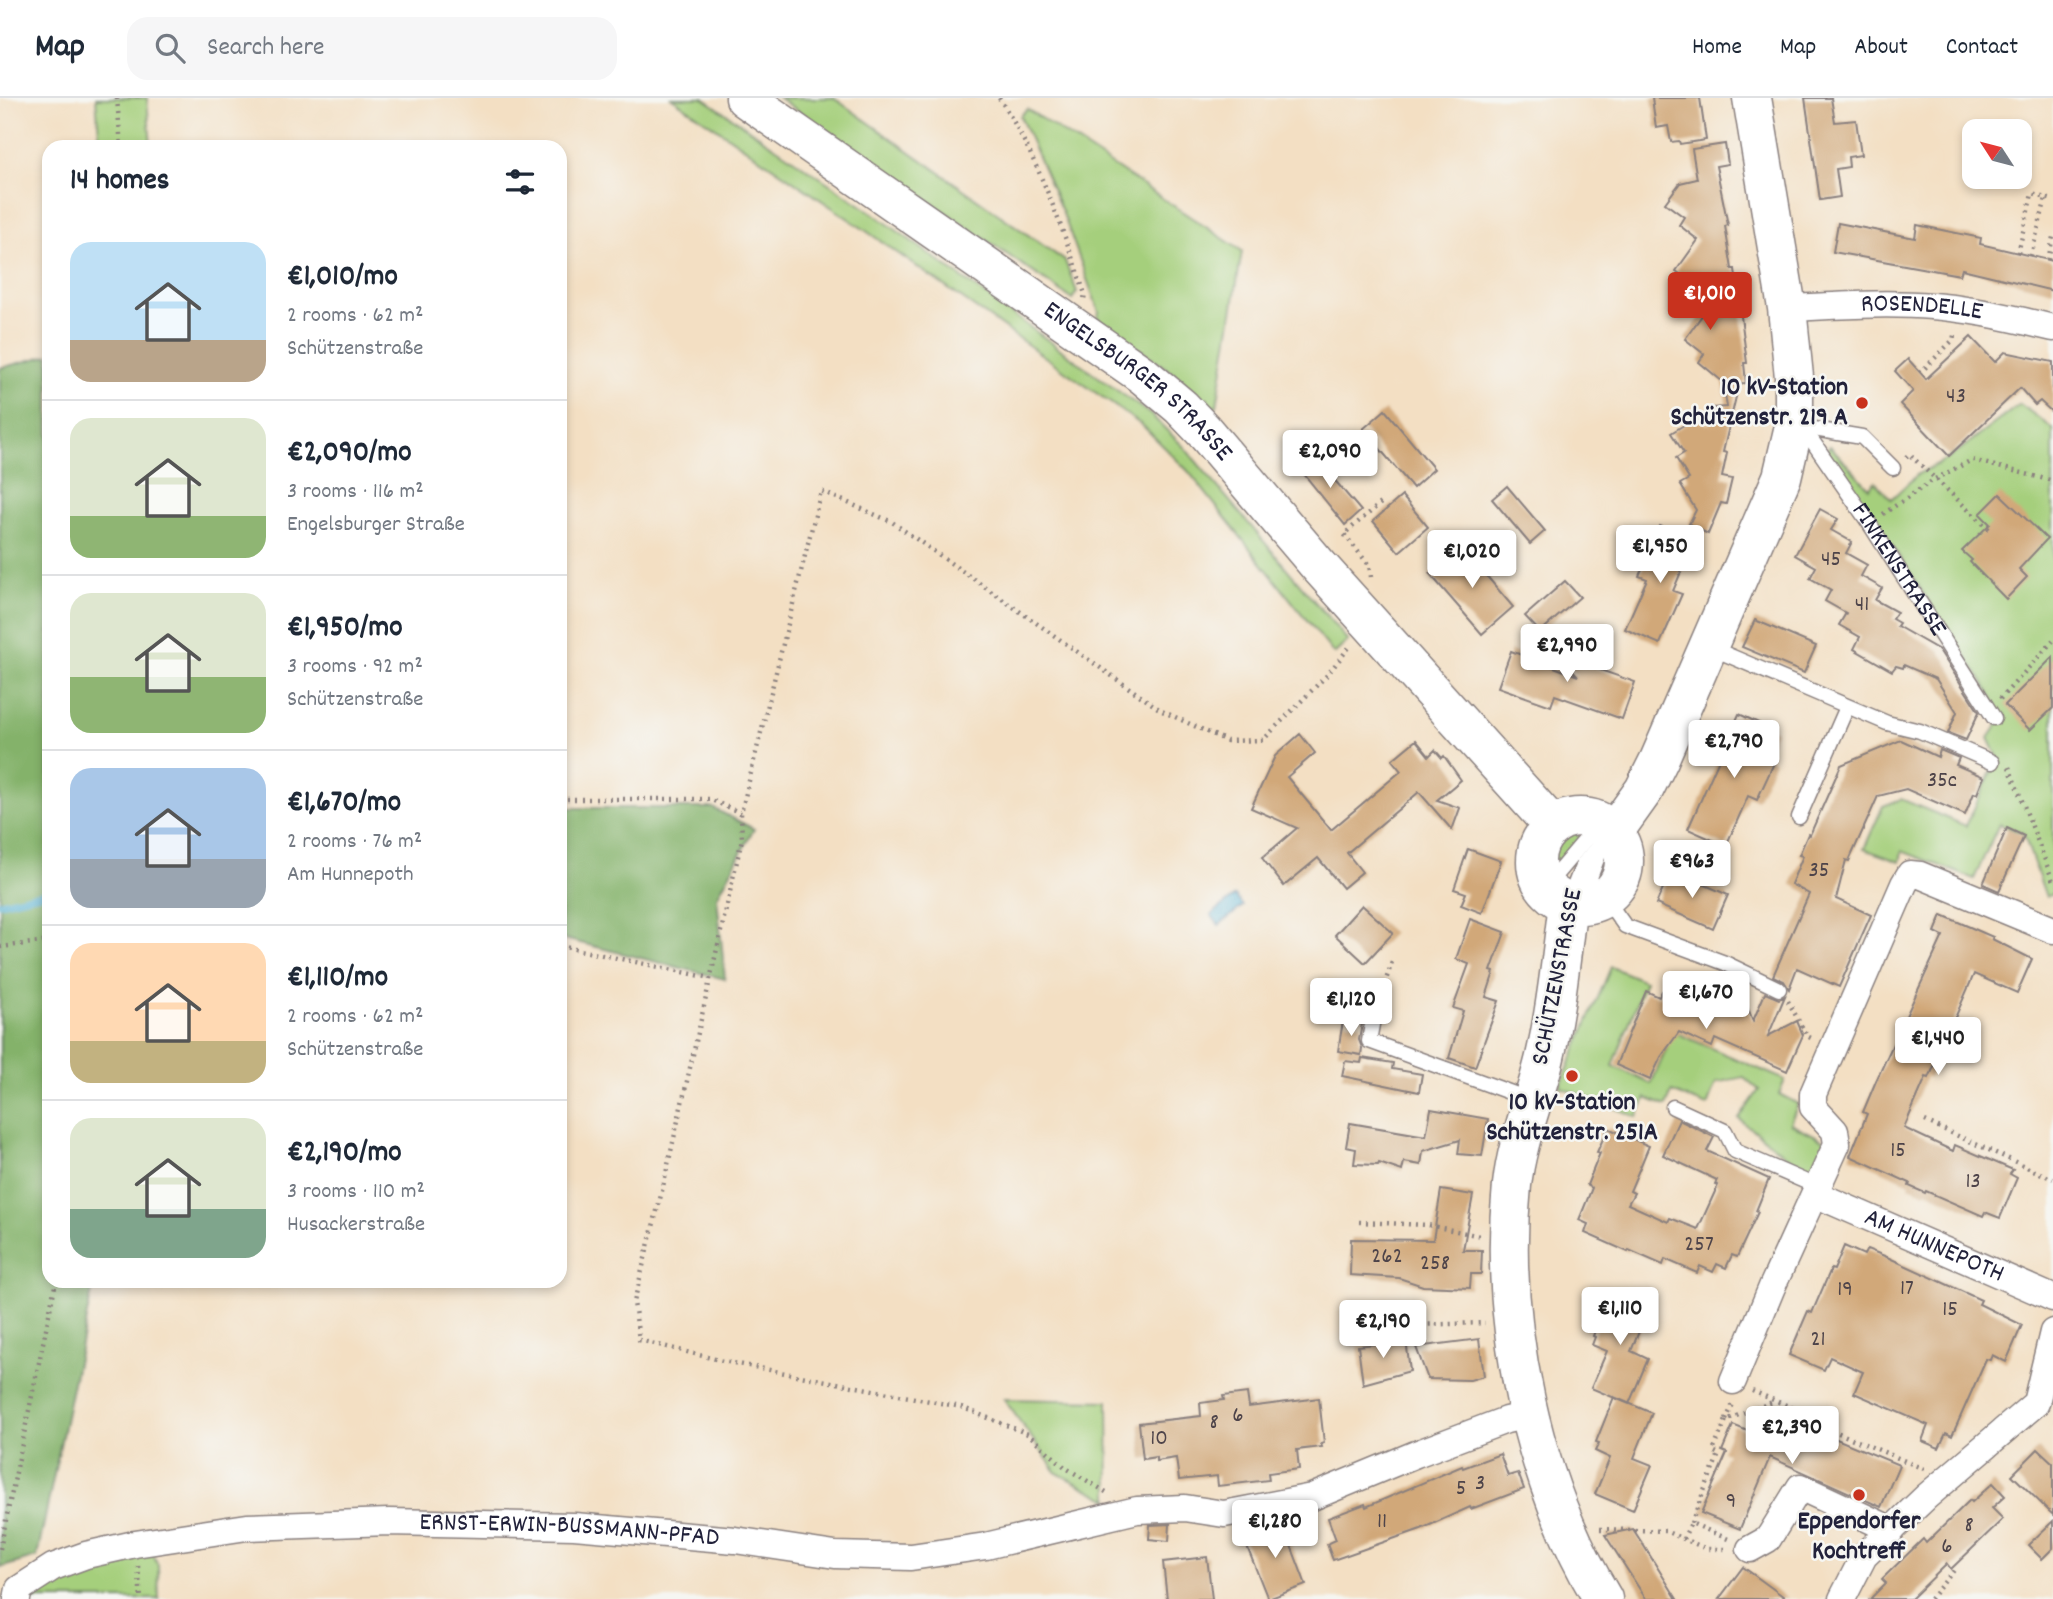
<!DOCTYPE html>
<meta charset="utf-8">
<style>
:root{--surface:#fff;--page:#f6f6f7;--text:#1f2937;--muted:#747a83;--line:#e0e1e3;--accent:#c8321e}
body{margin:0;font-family:Dekko,sans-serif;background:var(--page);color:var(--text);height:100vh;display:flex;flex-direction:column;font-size:26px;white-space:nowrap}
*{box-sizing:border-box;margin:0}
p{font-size:23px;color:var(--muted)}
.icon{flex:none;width:38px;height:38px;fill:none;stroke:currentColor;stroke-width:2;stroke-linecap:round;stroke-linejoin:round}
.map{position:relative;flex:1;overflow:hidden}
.details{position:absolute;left:42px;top:42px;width:525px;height:1148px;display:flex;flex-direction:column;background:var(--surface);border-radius:21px;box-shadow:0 4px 10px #0003}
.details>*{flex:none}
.needle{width:46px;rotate:306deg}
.fabs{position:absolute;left:1962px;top:21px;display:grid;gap:14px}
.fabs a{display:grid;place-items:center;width:70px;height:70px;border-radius:14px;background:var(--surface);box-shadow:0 4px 10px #0003;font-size:35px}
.price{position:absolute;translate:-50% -60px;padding:0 16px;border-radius:7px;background:#fff;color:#222;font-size:23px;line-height:46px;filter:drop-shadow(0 2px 4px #0008)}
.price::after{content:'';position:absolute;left:50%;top:42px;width:21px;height:16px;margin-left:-10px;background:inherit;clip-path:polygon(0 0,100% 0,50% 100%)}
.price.current{background:var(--accent);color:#fff}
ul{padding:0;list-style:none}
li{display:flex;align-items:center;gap:21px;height:175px;padding:0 28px}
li+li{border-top:2px solid var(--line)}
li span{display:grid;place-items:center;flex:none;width:196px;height:140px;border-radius:21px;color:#555}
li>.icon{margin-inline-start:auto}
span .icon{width:84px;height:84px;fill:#fffc;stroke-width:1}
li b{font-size:30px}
h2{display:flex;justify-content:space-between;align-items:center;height:84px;padding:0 28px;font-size:30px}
header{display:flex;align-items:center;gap:42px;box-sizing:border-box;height:98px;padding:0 35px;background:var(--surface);border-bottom:2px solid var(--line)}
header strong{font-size:33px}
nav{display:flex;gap:38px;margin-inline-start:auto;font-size:24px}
.search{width:490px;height:63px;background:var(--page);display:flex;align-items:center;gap:18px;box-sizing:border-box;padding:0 24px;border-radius:21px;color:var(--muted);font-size:26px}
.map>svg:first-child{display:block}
.green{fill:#a5cf7b;stroke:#64785b;stroke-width:2}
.forest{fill:#84b26b;stroke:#536a53;stroke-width:2}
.water{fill:#54b0d2;stroke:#3b6986;stroke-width:2}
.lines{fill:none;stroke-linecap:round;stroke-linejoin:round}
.stream{stroke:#54b0d2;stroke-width:7}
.building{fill:#d1a879}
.lane-casing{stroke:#8a807f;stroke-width:17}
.street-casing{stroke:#8a807f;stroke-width:29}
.secondary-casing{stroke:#8a807f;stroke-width:41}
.path{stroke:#8a807f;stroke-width:4.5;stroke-dasharray:2 5;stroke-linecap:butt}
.lane{stroke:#fff;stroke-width:14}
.street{stroke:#fff;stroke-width:26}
.secondary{stroke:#fff;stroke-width:38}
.poi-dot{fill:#c8321e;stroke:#f6f6f2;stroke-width:2.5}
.labels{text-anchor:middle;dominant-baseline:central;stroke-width:5;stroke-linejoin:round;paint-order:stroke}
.number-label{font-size:23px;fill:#4e444a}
.street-label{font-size:26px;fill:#22223b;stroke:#f6f6f2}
.poi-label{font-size:26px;font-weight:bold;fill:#22223b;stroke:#f6f6f2}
</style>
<header>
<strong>Map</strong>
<div class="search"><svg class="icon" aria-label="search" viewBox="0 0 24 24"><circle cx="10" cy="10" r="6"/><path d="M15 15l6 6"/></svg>Search here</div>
<nav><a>Home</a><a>Map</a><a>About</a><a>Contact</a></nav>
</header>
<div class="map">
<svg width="2053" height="1501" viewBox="0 0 2053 1501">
<rect width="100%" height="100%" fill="#f6f6f2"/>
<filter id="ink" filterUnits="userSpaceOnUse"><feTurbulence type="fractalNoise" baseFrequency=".0143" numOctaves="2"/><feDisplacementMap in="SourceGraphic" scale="14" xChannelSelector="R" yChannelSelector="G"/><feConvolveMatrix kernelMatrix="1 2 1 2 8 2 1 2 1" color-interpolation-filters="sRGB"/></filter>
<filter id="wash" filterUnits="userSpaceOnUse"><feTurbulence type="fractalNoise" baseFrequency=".00686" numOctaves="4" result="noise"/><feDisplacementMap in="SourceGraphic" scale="28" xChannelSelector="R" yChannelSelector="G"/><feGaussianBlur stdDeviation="1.57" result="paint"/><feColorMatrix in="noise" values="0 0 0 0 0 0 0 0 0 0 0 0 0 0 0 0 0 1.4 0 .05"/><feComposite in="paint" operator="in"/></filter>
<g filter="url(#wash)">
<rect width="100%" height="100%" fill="#f3dfc3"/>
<g class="green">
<path d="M96 0H147L151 49H100Z"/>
<path d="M672 0H703L874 116 1151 317 1184 349 1348 543 1334 556 1188 373 1143 328 862 130Z"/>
<path d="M779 0H834L1065 163 1077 194 1072 201Z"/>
<path d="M1027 11 1242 153 1217 308 1211 309 1174 276 1097 220 1099 214 1062 113 1020 18Z"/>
<path d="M2020 306 2053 331V796L2046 799 2023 735 1999 726 1974 781 1902 753 1900 764 1864 751 1883 708 1901 701 1966 728 1998 659 1989 640 2001 622 1990 595 1874 421 1823 355 1830 348 1869 390 1875 384 1891 401 1918 376 1949 360Z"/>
<path d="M1583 731 1591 735 1553 780C1543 754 1556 734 1583 731Z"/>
<path d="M1611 869 1645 883 1613 968 1651 986 1674 934 1785 982 1779 996 1798 1006 1790 1025 1828 1044 1813 1078 1739 1021 1759 992 1744 979 1716 985 1707 1008 1672 994 1666 1008 1646 1000 1637 1019 1560 989Z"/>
<path d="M1004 1301 1108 1303 1109 1402 1057 1375Z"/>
<path d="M152 1452 158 1468 159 1501H27L63 1475Z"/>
</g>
<g class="forest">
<path d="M49 257V1183H94L37 1459 0 1470V270Z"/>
<path d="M560 710H713L754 731 717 799 725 881 560 840Z"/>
</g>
<path class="water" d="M1235 798 1243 808 1219 827 1211 817Z"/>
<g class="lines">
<path class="stream" d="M0 805 49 794"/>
</g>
<g id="blocks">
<g class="building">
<path d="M1652 0H1700L1706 42 1680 46 1679 43 1671 44 1668 28 1656 30Z"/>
<path d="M1805 0H1831L1835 24 1856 22 1861 57 1848 59 1849 69 1836 71 1840 99 1820 102Z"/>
<path d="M1725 46 1728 66 1716 68 1728 127 1725 128 1732 171H1735L1747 265H1744L1746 285 1739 286 1723 354 1727 355 1722 379 1732 381 1726 406 1721 405 1708 436 1689 426 1696 412 1680 386 1689 381 1676 360 1684 355 1671 335 1692 322 1709 326 1712 310 1727 309 1723 284 1699 264 1704 256 1685 241 1708 209 1690 195 1695 187 1676 173 1698 142 1679 127 1684 119 1665 105 1680 85 1697 81 1692 51Z"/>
<path d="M1838 125 1915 140 1917 127 1981 140 1980 146 2053 163V193L1962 171 1960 177 1833 154Z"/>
<path d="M1971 239 1995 264 2005 254 2053 264V315L2040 303 2035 307 2020 290 1949 358 1900 306 1913 293 1895 273 1908 261 1926 281Z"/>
<path d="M1385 312 1434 371 1413 390 1363 331Z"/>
<path d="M1314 358 1361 413 1345 427 1299 370Z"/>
<path d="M1507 388 1545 433 1530 446 1492 401Z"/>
<path d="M2000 396 2047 441 2019 471 2027 479 2006 501 1970 464 1972 462 1962 453 1990 426 1980 416Z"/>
<path d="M1402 398 1428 429 1399 454 1373 423Z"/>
<path d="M1820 411 1838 421 1831 432 1852 444 1846 455 1867 467 1861 478 1882 490 1875 502 1897 514 1892 521 1899 525 1897 528 1939 552 1979 614 1966 642 1948 635 1957 614 1936 581 1904 567 1903 570 1896 568 1892 573 1854 551 1860 539 1839 527 1846 515 1825 503 1831 492 1810 480 1816 469 1795 457Z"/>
<path d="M1660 428 1694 443 1673 493 1682 496 1660 546 1625 531 1647 481 1639 478Z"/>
<path d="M1462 449 1513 509 1482 536 1430 476Z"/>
<path d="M1565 483 1580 499 1540 534 1525 518Z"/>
<path d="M1755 522 1816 548 1804 575 1742 549Z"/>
<path d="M1511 553 1578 578 1560 558 1635 584 1622 621 1555 597 1551 608 1498 589Z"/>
<path d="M2053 559V610L2030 632 2005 607Z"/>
<path d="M1739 616 1776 633 1764 658 1775 663 1757 702 1748 698 1726 748 1688 731Z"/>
<path d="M1300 636 1315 655 1287 679 1331 732 1401 673 1392 662 1416 642 1429 658 1435 652 1442 660 1444 658 1461 682 1437 702 1460 710 1452 732 1419 694 1347 755 1362 774 1343 790 1318 760 1284 788 1262 760 1297 730 1251 710 1275 658Z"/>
<path d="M1901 642 1938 659 1940 652 1959 660 1956 667 1984 679 1977 696 1974 695 1965 717 1906 691 1878 698 1849 763 1846 762 1836 801 1871 817 1839 889 1797 870 1789 891 1784 883 1773 878 1809 796 1791 786 1803 758 1799 757 1808 736 1810 737 1841 667Z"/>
<path d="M2007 730 2024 738 1999 793 1983 786Z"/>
<path d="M1468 751 1501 763 1482 815 1461 807 1466 795 1454 791Z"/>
<path d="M1671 772 1728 797 1713 831 1656 806Z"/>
<path d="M1362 807 1393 835 1365 865 1335 837Z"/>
<path d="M1942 817 1993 839 1992 841 2032 861 2017 895 1974 876 1929 980 1926 979 1904 1030 1953 1053 1955 1047 2013 1072 2010 1076 2017 1080 2000 1120 1985 1114 1983 1118 1926 1093 1925 1095 1909 1088 1910 1085 1850 1058 1867 1016 1863 1014 1876 983 1943 838 1935 834Z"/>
<path d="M1470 821 1505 834 1491 873 1494 874 1486 899 1499 903 1475 969 1449 960 1463 913 1453 910 1469 866 1456 861Z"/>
<path d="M1646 893 1659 899 1662 893 1684 903 1687 896 1721 910 1744 900 1753 923 1765 895 1779 901 1785 898 1768 938 1797 923 1803 937 1787 973 1715 941 1712 949 1679 934 1661 959 1650 982 1616 967Z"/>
<path d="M1343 923 1362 926 1359 942 1362 950 1361 957 1338 953Z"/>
<path d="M1362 960 1393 965 1392 971 1422 976 1419 994 1342 978 1345 963 1361 965Z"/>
<path d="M1431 1011 1488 1021 1482 1058 1458 1056 1460 1042 1423 1053 1421 1067 1404 1064 1402 1073 1379 1065 1378 1067 1354 1066 1356 1051 1346 1049 1350 1025 1426 1038Z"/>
<path d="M1679 1022 1714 1039 1707 1053 1769 1081 1756 1113 1758 1114 1737 1159 1732 1157 1726 1170 1717 1166 1713 1174 1700 1168 1697 1175 1665 1161 1663 1167 1629 1152 1628 1154 1585 1135 1588 1126 1579 1122 1592 1090 1587 1087 1600 1055 1597 1054 1608 1030 1649 1048 1630 1093 1634 1095 1628 1106 1668 1124 1670 1120 1698 1131 1718 1087 1715 1086 1717 1082 1663 1057Z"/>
<path d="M1441 1092 1473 1097 1463 1152H1482L1481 1176H1471L1470 1190 1423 1188 1399 1180 1350 1177 1351 1141 1433 1142Z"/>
<path d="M1844 1148 1864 1157 1867 1151 1887 1159 1981 1202 1979 1206 2022 1227 2006 1264 1992 1257 1990 1262 1986 1261 1952 1338 1946 1335 1939 1350 1922 1343 1928 1327 1854 1295 1863 1274 1830 1259 1824 1272 1789 1257 1808 1213 1812 1215 1831 1171 1834 1172Z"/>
<path d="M1611 1193 1649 1209 1631 1253 1648 1261 1629 1306 1591 1290 1607 1253 1592 1247 1595 1239 1593 1238Z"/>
<path d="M1479 1241 1484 1278 1470 1282 1428 1281 1416 1249Z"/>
<path d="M1406 1242 1410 1273 1363 1286 1358 1248Z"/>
<path d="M1247 1295 1249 1309 1319 1300 1324 1345 1321 1346 1322 1349 1297 1352 1299 1371 1268 1375 1269 1382 1218 1388 1217 1378 1179 1382 1176 1360 1156 1363V1359L1143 1361 1139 1325 1201 1318 1200 1305 1224 1302 1223 1298Z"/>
<path d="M1614 1299 1652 1315 1634 1360 1652 1367 1633 1412 1595 1396 1610 1360 1595 1353 1599 1345 1596 1344Z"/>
<path d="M1774 1310 1800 1321 1798 1325 1899 1367 1881 1409 1770 1359 1740 1431 1701 1415 1727 1355 1722 1353 1733 1327 1762 1339Z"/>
<path d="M2038 1351 2053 1365V1417L2012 1377Z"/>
<path d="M1500 1356 1508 1378 1518 1375 1524 1391 1471 1411 1470 1409 1421 1431 1333 1462 1327 1446 1336 1442 1328 1420 1365 1406 1366 1409 1462 1368 1463 1370Z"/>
<path d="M1993 1385 2005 1398 1992 1410 2003 1421 1951 1471 1947 1466 1911 1501H1870L1886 1485 1882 1481 1923 1441 1926 1445 1970 1402 1972 1404Z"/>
<path d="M1281 1421 1306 1487 1268 1501 1244 1441 1265 1433 1264 1424Z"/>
<path d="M2053 1423V1450L2042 1461 2028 1447Z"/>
<path d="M1170 1426 1169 1443 1149 1441 1150 1427Z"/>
<path d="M1633 1431 1644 1448 1677 1501H1646L1605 1437Z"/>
<path d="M1207 1459 1212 1501H1167L1163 1464Z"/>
<path d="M1743 1469 1787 1501H1719Z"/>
</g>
</g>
</g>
<g filter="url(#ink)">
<use href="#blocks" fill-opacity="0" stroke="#8a807f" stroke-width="2"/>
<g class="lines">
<defs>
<g id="lane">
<path d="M1796 328 1862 339 1893 370"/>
<path id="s1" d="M1795 329 1813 344 1869 425 1994 620"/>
<path d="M1709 549 1887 625 1920 633 1992 664"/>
<path d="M1799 719 1847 609"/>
<path d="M1591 735 1603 745 1585 793C1570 794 1563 790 1553 780Z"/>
<path d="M1605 800 1625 828 1725 865 1779 891"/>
<path d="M1569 801 1583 766 1597 749"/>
<path d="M1373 921 1369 943 1531 1002"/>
<path d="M1673 1009 1725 1033 1735 1053 1818 1089"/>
</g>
<g id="street">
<path id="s2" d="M1787 210C1835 208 1883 204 1932 208 1973 211 2013 220 2053 230"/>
<path id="s3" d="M1815 1096 2053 1200"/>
<path d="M1733 1283 1772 1189 1837 1046 1835 1033 1813 1009V996L1904 786 1910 776 1920 777 2053 832"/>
<path d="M1750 1451 1768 1441 1800 1389 1892 1432"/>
<path id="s4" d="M17 1501 19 1491 53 1469 86 1457 135 1446 247 1429 389 1424 574 1428 735 1442 835 1457 911 1459 986 1448 1137 1412 1185 1410 1224 1416 1312 1399 1416 1356 1506 1322 1529 1317"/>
<path d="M1842 1501 1864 1458 1926 1399 2036 1305 2053 1234"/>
</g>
<g id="secondary">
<path id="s5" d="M745 0 1144 278 1181 309 1204 333 1318 467 1553 728"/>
<circle cx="1580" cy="763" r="44"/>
<path d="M1614 734 1644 692 1659 662 1782 379 1794 328V279L1787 210 1752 0"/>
<path d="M1568 806C1561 857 1557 908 1545 959 1535 1002 1517 1042 1512 1087 1498 1223 1532 1384 1603 1501"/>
</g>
</defs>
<use href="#lane" class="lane-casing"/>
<use href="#street" class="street-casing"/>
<use href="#secondary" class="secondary-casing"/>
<g class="path">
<path d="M117 0 121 49"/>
<path d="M999 0C1038 59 1062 130 1085 196L1084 201"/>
<path d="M2018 155 2032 96 2053 102"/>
<path d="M2031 158 2046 100"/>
<path d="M2048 162 2053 139"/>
<path d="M1920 275 1953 242 1955 233"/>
<path d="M1906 359 1909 356 1992 434"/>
<path d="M1883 416 1935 381 1972 362 2053 383"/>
<path d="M1371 479 1369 467 1344 436 1381 405"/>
<path d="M2000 601 2053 543"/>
<path d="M2009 669 2053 783"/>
<path d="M560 701H709L741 715"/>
<path d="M560 848 711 880"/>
<path d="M0 849 49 843"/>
<path d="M1788 903 1807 938 1813 941"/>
<path d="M1378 906 1392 864"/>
<path d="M1925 1023 2053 1081"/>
<path d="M1359 1124 1428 1127 1480 1138"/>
<path d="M1366 1232 1411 1227 1485 1225"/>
<path d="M1752 1293 1805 1315 1808 1322 1924 1371"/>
<path d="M1726 1322 1733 1306"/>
<path d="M1106 1394 1066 1370 1028 1336 961 1309 723 1263 639 1242 634 1204 662 1093 742 741 741 715 821 393 892 424 1162 613 1227 643 1263 642 1328 576 1351 547"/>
<path d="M1691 1425 1719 1356 1713 1353 1726 1322 1775 1303"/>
<path d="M1600 1431 1665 1433 1707 1451H1728"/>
<path d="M1683 1441 1691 1425 1728 1441"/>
<path d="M0 1451 56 1183"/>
<path d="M138 1468 141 1501"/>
<path d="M1930 1501 1955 1471"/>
</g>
<use href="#lane" class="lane"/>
<use href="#street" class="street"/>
<use href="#secondary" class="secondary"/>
</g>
</g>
<g class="poi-dot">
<circle cx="1862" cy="305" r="7"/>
<circle cx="1572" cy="978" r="7"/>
<circle cx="1859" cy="1397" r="7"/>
</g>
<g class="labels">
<g class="number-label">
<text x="1956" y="299">43</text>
<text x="1831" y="462">45</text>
<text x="1862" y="507">41</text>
<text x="1942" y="683">35c</text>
<text x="1819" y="773">35</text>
<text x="1898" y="1053">15</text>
<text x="1973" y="1084">13</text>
<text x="1699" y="1147">257</text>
<text x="1387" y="1159">262</text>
<text x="1435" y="1166">258</text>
<text x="1907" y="1191">17</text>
<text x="1845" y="1192">19</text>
<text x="1950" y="1212">15</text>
<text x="1818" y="1242">21</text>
<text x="1238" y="1318">6</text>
<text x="1214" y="1325">8</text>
<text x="1159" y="1341">10</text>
<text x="1480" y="1386">3</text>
<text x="1461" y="1391">5</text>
<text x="1731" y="1404">9</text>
<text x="1382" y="1424">11</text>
<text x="1969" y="1428">8</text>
<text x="1947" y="1449">6</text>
</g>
<g class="street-label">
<text stroke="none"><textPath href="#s2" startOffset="135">ROSENDELLE</textPath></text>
<text stroke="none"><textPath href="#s5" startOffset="485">ENGELSBURGER STRASSE</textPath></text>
<text stroke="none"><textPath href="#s1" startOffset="177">FINKENSTRASSE</textPath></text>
<text transform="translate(1558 879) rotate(-79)">SCHÜTZENSTRASSE</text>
<text stroke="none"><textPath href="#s3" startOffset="130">AM HUNNEPOTH</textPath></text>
<text stroke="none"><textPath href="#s4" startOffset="572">ERNST-ERWIN-BUSSMANN-PFAD</textPath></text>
</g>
<g class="poi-label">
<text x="1848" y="290" text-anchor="end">10 kV-Station<tspan x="1848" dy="30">Schützenstr. 219 A</tspan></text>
<text x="1572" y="1005">10 kV-Station<tspan x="1572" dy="30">Schützenstr. 251A</tspan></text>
<text x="1859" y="1424">Eppendorfer<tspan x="1859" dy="30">Kochtreff</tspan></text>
</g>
</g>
</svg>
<div class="fabs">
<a><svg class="needle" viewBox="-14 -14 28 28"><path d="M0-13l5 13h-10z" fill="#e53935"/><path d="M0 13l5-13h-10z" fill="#747a83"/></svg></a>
</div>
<b class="price current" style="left:1710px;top:234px">€1,010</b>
<b class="price" style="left:1330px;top:392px">€2,090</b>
<b class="price" style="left:1660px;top:487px">€1,950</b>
<b class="price" style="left:1472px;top:492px">€1,020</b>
<b class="price" style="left:1567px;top:586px">€2,990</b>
<b class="price" style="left:1734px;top:682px">€2,790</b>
<b class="price" style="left:1692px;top:802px">€963</b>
<b class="price" style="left:1706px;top:933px">€1,670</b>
<b class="price" style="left:1351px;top:940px">€1,120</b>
<b class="price" style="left:1938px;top:979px">€1,440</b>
<b class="price" style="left:1620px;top:1249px">€1,110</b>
<b class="price" style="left:1383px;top:1262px">€2,190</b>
<b class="price" style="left:1792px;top:1368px">€2,390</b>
<b class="price" style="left:1275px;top:1462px">€1,280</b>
<section class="details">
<h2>14 homes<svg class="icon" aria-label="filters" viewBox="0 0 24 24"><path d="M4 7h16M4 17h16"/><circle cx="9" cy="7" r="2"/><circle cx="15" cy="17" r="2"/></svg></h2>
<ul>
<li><span style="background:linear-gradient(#bfe0f5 70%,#b9a48a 0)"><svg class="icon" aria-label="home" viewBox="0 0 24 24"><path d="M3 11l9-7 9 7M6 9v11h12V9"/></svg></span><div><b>€1,010/mo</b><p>2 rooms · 62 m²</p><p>Schützenstraße</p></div></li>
<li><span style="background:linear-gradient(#dfe7d0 70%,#8fb573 0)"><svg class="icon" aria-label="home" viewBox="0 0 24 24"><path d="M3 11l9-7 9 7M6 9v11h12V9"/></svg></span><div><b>€2,090/mo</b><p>3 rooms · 116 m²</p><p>Engelsburger Straße</p></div></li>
<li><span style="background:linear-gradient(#dfe7d0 60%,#8fb573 0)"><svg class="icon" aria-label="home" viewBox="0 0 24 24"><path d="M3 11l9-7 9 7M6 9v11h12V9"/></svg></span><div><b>€1,950/mo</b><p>3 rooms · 92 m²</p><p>Schützenstraße</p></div></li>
<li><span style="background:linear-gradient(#a9c7e8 65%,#9aa5b1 0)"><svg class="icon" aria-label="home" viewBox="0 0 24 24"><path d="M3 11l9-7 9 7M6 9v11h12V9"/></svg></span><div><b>€1,670/mo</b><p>2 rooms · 76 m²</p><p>Am Hunnepoth</p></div></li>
<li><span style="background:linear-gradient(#ffd9b3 70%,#c2b280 0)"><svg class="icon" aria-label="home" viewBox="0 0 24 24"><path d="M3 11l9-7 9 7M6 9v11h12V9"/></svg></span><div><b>€1,110/mo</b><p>2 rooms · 62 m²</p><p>Schützenstraße</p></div></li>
<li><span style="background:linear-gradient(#dfe7d0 65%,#7fa58c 0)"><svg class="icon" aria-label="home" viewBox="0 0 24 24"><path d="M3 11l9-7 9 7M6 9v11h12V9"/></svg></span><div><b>€2,190/mo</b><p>3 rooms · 110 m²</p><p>Husackerstraße</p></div></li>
</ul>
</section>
</div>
